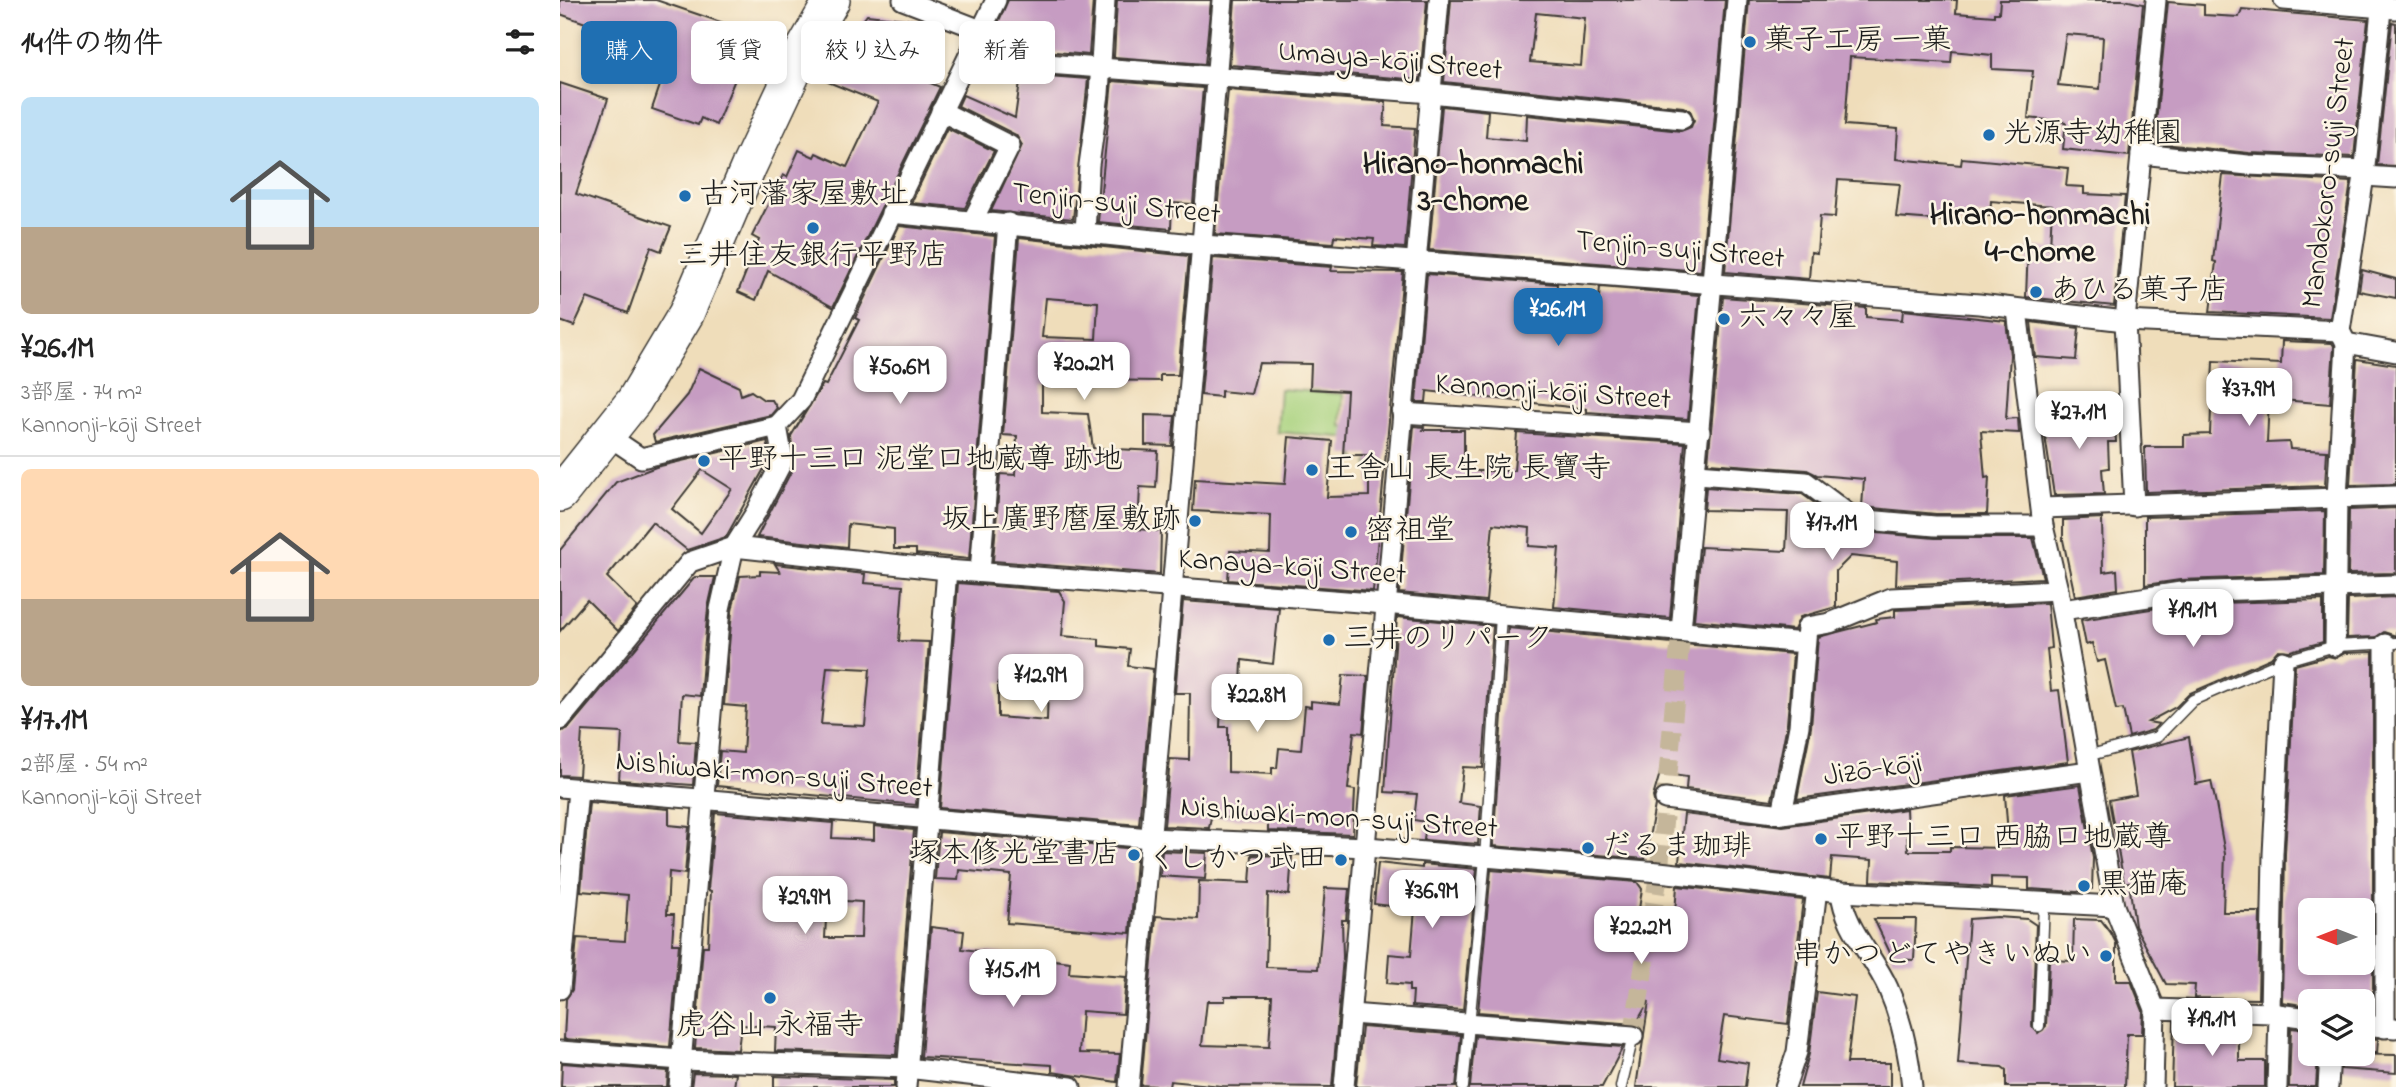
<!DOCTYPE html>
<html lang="ja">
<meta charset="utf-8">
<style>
:root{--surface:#fff;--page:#f6f6f6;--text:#222;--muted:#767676;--line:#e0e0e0;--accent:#1f6fb2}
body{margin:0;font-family:"Indie Flower","Klee One",sans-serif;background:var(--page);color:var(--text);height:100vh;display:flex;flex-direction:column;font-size:26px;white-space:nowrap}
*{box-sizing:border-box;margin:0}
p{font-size:23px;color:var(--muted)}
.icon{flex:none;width:38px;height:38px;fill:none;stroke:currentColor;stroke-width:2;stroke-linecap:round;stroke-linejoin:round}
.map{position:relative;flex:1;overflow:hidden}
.drawer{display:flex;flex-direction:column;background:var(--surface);width:560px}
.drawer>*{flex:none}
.banner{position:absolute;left:21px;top:21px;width:665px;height:63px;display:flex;gap:14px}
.needle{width:46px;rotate:270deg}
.tools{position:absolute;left:1738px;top:898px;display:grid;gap:14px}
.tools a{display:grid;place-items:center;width:77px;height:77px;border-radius:10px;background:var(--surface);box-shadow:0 4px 10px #0003;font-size:35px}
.price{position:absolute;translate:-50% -60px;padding:0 16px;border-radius:14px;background:#fff;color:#222;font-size:23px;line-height:46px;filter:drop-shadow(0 2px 4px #0008)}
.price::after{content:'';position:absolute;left:50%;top:42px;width:21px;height:16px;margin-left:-10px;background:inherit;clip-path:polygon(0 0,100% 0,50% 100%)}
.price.selected{background:var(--accent);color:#fff}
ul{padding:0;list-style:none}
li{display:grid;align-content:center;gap:14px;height:371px;padding:0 21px}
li+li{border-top:2px solid var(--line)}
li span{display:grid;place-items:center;height:217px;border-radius:10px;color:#555}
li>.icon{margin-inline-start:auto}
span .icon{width:126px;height:126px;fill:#fffc;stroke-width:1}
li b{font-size:30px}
h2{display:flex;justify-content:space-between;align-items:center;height:84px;padding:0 21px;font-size:30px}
.chip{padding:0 24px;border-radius:10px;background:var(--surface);box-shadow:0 4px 10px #0003;font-size:24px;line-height:63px}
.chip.selected{background:var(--accent);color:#fff}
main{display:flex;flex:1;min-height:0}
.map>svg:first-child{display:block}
.green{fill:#a8d27e;stroke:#62774d;stroke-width:2}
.building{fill:#c69cc2;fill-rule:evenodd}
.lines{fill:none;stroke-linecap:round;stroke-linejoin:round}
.street-tunnel{stroke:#c5b69a;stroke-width:19;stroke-dasharray:19 10;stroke-linecap:butt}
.lane-casing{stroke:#3c3934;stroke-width:13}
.street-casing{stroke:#3c3934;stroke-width:23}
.highway-casing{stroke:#3c3934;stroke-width:38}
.lane{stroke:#fff;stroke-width:10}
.street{stroke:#fff;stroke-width:19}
.highway{stroke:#fff;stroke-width:35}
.poi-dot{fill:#1f6fb2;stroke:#fcf5e5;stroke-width:2.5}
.labels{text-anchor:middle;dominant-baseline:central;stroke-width:5;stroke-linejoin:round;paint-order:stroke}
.poi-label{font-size:30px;fill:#1c1c1c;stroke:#fcf5e5;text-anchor:start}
.street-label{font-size:30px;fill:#1c1c1c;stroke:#fcf5e5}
.neighbourhood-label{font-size:32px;font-weight:bold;fill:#1c1c1c;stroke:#fcf5e5}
</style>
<main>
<section class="drawer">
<h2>14件の物件<svg class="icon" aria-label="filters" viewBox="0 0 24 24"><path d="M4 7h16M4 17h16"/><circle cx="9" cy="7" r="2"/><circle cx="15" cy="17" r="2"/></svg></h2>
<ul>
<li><span style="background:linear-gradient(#bfe0f5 60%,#b9a48a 0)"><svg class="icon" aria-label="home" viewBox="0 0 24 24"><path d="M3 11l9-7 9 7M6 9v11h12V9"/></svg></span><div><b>¥26.1M</b><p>3部屋 · 74 m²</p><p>Kannonji-kōji Street</p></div></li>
<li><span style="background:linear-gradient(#ffd9b3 60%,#b9a48a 0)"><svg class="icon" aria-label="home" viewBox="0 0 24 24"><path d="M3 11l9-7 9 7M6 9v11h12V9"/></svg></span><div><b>¥17.1M</b><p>2部屋 · 54 m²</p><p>Kannonji-kōji Street</p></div></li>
</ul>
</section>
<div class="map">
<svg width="1836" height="1087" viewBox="0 0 1836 1087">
<rect width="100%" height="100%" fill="#fcf5e5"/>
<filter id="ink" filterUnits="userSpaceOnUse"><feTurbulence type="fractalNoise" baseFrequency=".0143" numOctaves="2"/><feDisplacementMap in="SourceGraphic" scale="14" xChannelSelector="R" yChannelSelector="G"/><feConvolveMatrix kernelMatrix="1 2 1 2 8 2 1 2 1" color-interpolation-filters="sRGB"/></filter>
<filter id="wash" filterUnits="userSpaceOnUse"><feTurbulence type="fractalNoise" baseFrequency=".00686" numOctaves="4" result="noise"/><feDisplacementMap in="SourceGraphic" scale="28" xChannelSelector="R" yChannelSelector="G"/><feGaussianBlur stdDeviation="1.57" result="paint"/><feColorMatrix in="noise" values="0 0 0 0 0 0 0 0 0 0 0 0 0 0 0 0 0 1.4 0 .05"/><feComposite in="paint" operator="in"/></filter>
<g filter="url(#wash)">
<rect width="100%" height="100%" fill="#efddba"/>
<path class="green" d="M720 389 783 394 781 426 827 429 809 466 807 464 812 455 795 436 796 459 793 455 792 438 717 432Z"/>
<g id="blocks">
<g class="building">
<path d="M0 0H96L172 26 162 56 181 65 156 125 141 118 138 125 92 109 111 53 0 14Z"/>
<path d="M448 0H533L529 55 427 46 436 29 449 30 450 27 438 23Z"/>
<path d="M557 0H651L645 64 554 57Z"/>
<path d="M675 0H867L860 80 670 65Z"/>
<path d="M891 0H1165L1141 271 869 250 882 106 928 111 926 137 966 141 967 115 1121 131 1131 127 1134 120 1130 110 1123 107 884 82ZM976 13 1025 18 1021 66 970 62Z"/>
<path d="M1189 0H1397L1396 13 1434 16V13H1439L1440 0H1564L1583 4 1569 156 1503 149 1506 122 1468 118 1473 71 1432 69V55L1392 51 1391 63 1290 57 1285 125 1338 129 1336 159 1401 165 1402 158 1508 168 1506 186 1524 187V194L1565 196 1554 306 1466 297 1468 246 1490 248 1492 206 1431 201 1430 216 1415 215 1414 223 1336 217 1340 184 1278 180 1275 217 1260 216 1257 253 1251 252 1249 279 1165 272ZM1506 34 1543 37 1540 89 1498 85Z"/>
<path d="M1608 2 1644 5V15L1679 17 1682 9 1808 20 1794 157 1689 153 1594 143Z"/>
<path d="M307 15 363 21 374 25 350 70 355 72 354 76 380 87 273 307 208 271 196 300 178 292 199 240 192 236 223 175 227 177 239 150 254 157 256 153 287 167 318 102 268 82 283 46Z"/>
<path d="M1832 22 1836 23V166L1817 165Z"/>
<path d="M461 74 528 79 513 219 431 211 462 145 456 135 398 106 403 95 455 118Z"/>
<path d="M552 81 643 88 633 204 612 203 611 229 538 222Z"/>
<path d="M0 83 48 99 16 194 111 227 101 251 91 247 68 313 27 298 14 326 0 321Z"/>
<path d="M668 90 826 102 824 126 855 128 845 248 813 246 814 239 774 236 773 243 655 234Z"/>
<path d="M387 128 434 151 405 208 351 203Z"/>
<path d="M1663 175 1791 182 1770 318 1650 312 1656 262 1653 261Z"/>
<path d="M339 226 435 236 409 559 356 554V549H334V529L288 524 287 547 197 537 234 466 231 436 263 384 266 385 299 320 295 318Z"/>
<path d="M459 238 629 256 618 375H600V381L532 380 531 383 482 385V412L528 414 533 448 598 451 596 488 580 487 578 529 601 531 600 574 433 561 440 474 455 475 457 436 443 435ZM486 298 538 302 536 339 482 337Z"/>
<path d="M653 258 772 267 771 271 843 272 813 591 668 580 670 551 710 553 711 515 633 511 635 479 725 484 729 437 772 441 767 497 809 496V455H783L787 391 750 389 751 364 699 363 691 394 661 391V397L641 395Z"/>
<path d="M1802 270 1836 279V298L1799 291Z"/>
<path d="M867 274 997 284 994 327 1036 330 1040 287 1139 295 1128 419 1027 412V409L867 391 866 402H856Z"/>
<path d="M1163 297 1306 308V317L1342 320 1343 310 1446 321 1450 355 1446 419 1458 418 1459 433 1421 431 1425 478 1429 477 1427 514H1376L1302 507 1304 479 1257 475 1247 470 1148 463Z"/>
<path d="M1471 322 1519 328 1516 360 1475 357Z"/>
<path d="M1722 341 1772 343 1774 346 1770 404 1709 399 1707 443 1729 442 1730 449 1767 451 1765 486 1586 492 1585 447H1624V435L1650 434 1653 361 1721 364Z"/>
<path d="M1797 359 1836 365V484L1790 485Z"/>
<path d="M139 368 179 387 181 395 191 391 204 400H212L217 408 211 415 95 442 93 435 127 395Z"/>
<path d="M1554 410 1556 442H1548L1549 468 1542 469 1544 494 1494 495 1482 416Z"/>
<path d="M585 415 615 416 612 446 585 445Z"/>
<path d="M854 426 864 427 863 430H904V471H954L957 433 1125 443 1110 618 994 607 999 548 969 546 970 528 933 524 926 601 839 593Z"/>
<path d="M207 441 210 458 166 537 127 550 92 522 47 577 77 607 58 631 27 600 0 631V550L56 482 96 467ZM142 470 172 489 141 533 112 509Z"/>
<path d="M1146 487 1242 494 1294 531 1375 538H1473L1483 578 1336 585 1337 561 1291 556 1276 571V607L1240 617 1234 630 1134 620 1141 547 1226 551 1228 512 1144 510Z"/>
<path d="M1836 508V573L1788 574 1789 510Z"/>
<path d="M1765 511 1764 575 1620 580 1585 585V517Z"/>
<path d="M1542 518 1543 572 1557 570 1558 589 1515 596 1503 540V520Z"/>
<path d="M215 564 305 574 304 583 343 586 339 641 369 642 356 805 157 786 160 751 183 753 186 707 164 705 172 611 180 576 200 575V571L220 572ZM267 667 310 669 305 726 261 724Z"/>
<path d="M135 577H155L148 608 140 696 122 694 119 741 136 742 133 785 59 780 62 733 22 731 19 776 0 775V732L9 728Z"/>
<path d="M398 583 499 591 505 601 502 636 539 639V646L570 649 568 666 593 669 579 825 380 808ZM438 682 488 685 487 721 438 717Z"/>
<path d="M1836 597V636L1824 632 1816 637 1787 638 1788 599Z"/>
<path d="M1763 600V642L1730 651 1718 650 1711 658 1630 693 1616 707 1588 722 1599 724 1593 730 1569 737 1563 709 1556 710 1545 660 1537 662 1532 643 1526 645 1521 620 1622 604Z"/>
<path d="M623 601 719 608 713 664 682 660 681 687 662 686 660 727H668V772L712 774V768H717L719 748 741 750 745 706 751 707V701L780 704 783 675 808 676 803 733 794 732 788 789 795 790 793 834 708 831V820L651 817 649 828 604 826 610 759 629 760 630 693H615Z"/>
<path d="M1487 603 1491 648 1487 649 1491 691 1499 690 1508 762 1237 799 1251 727 1258 637 1317 622 1316 619 1335 617V610Z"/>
<path d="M837 617 933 626 923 768 903 767 899 803 921 806 918 844 864 840 866 822 854 820 857 794 825 792Z"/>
<path d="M948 628 1233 654 1227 724 1212 800 1126 789 1127 777 1100 773 1093 797 1095 805 1085 859 933 846Z"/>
<path d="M1813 652V1014L1802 1013V1001H1750V1006L1722 1002 1725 854 1735 665 1768 656 1776 658 1785 653ZM1750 910H1802V962H1750Z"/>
<path d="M1629 737 1636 784 1651 781 1656 804 1665 854 1663 912H1700L1698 999 1634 998 1635 985 1606 984 1575 926 1569 882 1564 883 1549 800 1576 795 1569 752Z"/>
<path d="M1520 785 1533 858 1532 889 1517 892 1469 889V878L1431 877V887L1311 881 1312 860 1272 857 1270 879 1119 862 1124 814 1223 826 1346 809 1348 851H1390V847L1449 848 1445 795Z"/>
<path d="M29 802 109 809V825L129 827 125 874 109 872 107 914H114L112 944H119L110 1047 4 1039 6 999 12 990 17 938 65 941 68 895 21 891Z"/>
<path d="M155 813 273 823 272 838 314 840V826L354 830 336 1055 215 1051 216 1027 181 1025 178 1050 135 1048 143 946H148L151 891 148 890ZM267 900 302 902 301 938H265Z"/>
<path d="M379 832 577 849 570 933 447 923 451 875 399 870 398 880 375 879Z"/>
<path d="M602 851 647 853 645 879 600 876Z"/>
<path d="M692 855 732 856 729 895 708 893 706 967 758 969 765 888 789 889 786 920H782L783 957 772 1087 662 1086 610 1081 609 1087 581 1085 596 916 638 919 639 881 690 883ZM665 996H712L709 1047 642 1045 647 1001H665Z"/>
<path d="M818 863 862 868V864L917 869 903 1010 852 1006 853 991H849V985L827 983 829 954 851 956 855 909 814 904Z"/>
<path d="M931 870 1077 882 1082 889 1073 950 1113 940 1117 886 1243 900 1228 1024 1164 1016 1157 1058 1188 1063 1185 1087H1076L1089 1001 1076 1024 918 1012Z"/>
<path d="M1437 917 1467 919 1476 925 1472 1026 1478 1033 1486 1026 1489 960 1513 961 1514 919 1541 920 1551 933 1556 943V981H1571L1583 1011 1582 1034H1567L1565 1087H1446V1070L1442 1067 1398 1064 1409 919Z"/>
<path d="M1314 919H1356L1354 960 1333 959Z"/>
<path d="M371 927 404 931 402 949 510 962 509 973 566 977 563 1014 522 1011 519 1053 560 1054 557 1082 492 1072V1065L361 1057Z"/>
<path d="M1257 992 1295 997 1287 1063H1330V1087H1240L1249 1054Z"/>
<path d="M1614 1022 1679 1024V1061H1705V1087H1612Z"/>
<path d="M802 1027 901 1035 896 1087H796Z"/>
<path d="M1731 1028 1750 1030V1054H1758L1756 1087H1729Z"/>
<path d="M915 1036 1063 1047 1042 1087H910Z"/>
<path d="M1802 1037 1818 1039 1817 1053H1802Z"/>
<path d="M1782 1054 1836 1055V1073L1781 1069Z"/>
<path d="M2 1063 108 1071 107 1087H1Z"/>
<path d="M133 1073 176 1074 174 1087H131Z"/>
<path d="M214 1076 334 1080V1087H214Z"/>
</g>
</g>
</g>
<g filter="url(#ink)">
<use href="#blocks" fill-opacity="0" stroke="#3c3934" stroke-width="2"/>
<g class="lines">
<path class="street-tunnel" d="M1073 1036 1099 872 1121 631"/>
<defs>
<g id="lane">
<path d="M1527 756 1597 737 1633 700 1723 661 1775 646 1836 643"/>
<path d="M1479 1026 1484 902"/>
<path d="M903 1087 925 858 941 616"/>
<path d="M1061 1087 1073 1036"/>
</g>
<g id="street">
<path d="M343 0 421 30"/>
<path d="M1724 0 1836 9"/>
<path d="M408 58 871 93 1122 119"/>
<path d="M381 111 450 146 413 220"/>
<path d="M1581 154 1688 165 1805 170"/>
<path d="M1804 176 1836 178"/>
<path d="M331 213 643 245 1419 304 1565 321 1780 331"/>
<path d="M525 232 529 165 539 94 545 0"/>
<path d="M1457 310 1483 526 1498 590 1554 906 1595 1009 1593 1087"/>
<path d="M1786 343 1836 352"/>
<path d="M842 413 1140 432"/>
<path d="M217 426 241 400 436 0"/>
<path d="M47 435 81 458 217 426"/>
<path d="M1137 474 1246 482 1295 519 1375 526H1483"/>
<path d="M1574 506 1565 321 1596 0"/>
<path d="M1482 508 1836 496"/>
<path d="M174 547 387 570 825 604 1244 643"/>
<path d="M420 572 448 223"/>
<path d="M1502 610 1621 592 1836 585"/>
<path d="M1121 631 1177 0"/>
<path d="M1775 646 1777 497 1786 343 1780 331 1804 176 1822 0"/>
<path d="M0 720 130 562 174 547 196 512 223 460 217 426"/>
<path d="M0 787 590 838 807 847 1099 872 1281 892 1554 906"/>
<path d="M1105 799 1222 814 1529 771"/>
<path d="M1222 814 1239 726 1247 627 1270 623 1331 598 1498 590"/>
<path d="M1281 892C1284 928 1314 956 1328 988 1341 1018 1349 1054 1352 1087"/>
<path d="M0 989 18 790"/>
<path d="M1595 1009 1710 1013 1750 1018"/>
<path d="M1710 1013 1713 854 1723 661"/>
<path d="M791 1014 1073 1036"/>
<path d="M1802 1025 1835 1028"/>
<path d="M1825 1028V644"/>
<path d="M0 1051 122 1060 347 1068 511 1087"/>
<path d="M119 1087 160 609 174 547"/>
<path d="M346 1087 387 570"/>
<path d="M569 1087 663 0"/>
<path d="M784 1087 879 0"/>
<path d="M1225 1087 1237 1052 1257 889"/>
<path d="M1717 1087 1719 1014"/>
<path d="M1768 1087 1770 1054"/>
</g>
<path id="highway" d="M0 494 74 401 126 314 189 166 245 47 272 0"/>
</defs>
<use href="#lane" class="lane-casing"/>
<use href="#street" class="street-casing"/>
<use href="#highway" class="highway-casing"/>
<use href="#lane" class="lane"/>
<use href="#street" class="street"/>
<use href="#highway" class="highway"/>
</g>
</g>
<g class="poi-dot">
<circle cx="1190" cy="42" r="7"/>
<circle cx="1429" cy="135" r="7"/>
<circle cx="125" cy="196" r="7"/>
<circle cx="253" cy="228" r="7"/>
<circle cx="1476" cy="292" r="7"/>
<circle cx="1164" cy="319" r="7"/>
<circle cx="144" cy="461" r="7"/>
<circle cx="752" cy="470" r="7"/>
<circle cx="635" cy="521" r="7"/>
<circle cx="791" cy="532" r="7"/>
<circle cx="769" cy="640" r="7"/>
<circle cx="1261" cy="839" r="7"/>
<circle cx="1028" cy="848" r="7"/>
<circle cx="574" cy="855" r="7"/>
<circle cx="781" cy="860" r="7"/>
<circle cx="1524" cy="886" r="7"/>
<circle cx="1546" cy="956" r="7"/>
<circle cx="210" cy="998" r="7"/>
</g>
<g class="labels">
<g class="poi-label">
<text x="1204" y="42">菓子工房 一菓</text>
<text x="1443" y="135">光源寺幼稚園</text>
<text x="139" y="196">古河藩家屋敷址</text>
<text x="253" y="257" text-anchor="middle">三井住友銀行平野店</text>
<text x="1490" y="292">あひる菓子店</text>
<text x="1178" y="319">六々々屋</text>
<text x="158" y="461">平野十三口 泥堂口地蔵尊 跡地</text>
<text x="766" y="470">王舎山 長生院 長寶寺</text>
<text x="621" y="521" text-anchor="end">坂上廣野麿屋敷跡</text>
<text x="805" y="532">密祖堂</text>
<text x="783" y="640">三井のリパーク</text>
<text x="1275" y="839">平野十三口 西脇口地蔵尊</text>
<text x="1042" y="848">だるま珈琲</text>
<text x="560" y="855" text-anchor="end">塚本修光堂書店</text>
<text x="767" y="860" text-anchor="end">くしかつ武田</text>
<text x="1538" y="886">黒猫庵</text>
<text x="1532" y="956" text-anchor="end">串かつどてやきいぬい</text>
<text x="210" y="1027" text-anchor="middle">虎谷山 永福寺</text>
</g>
<g class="street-label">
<text transform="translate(830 62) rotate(5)">Umaya-kōji Street</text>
<text transform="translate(1770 173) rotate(-83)">Mandokoro-suji Street</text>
<text transform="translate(556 205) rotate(6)">Tenjin-suji Street</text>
<text transform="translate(1120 251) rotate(5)">Tenjin-suji Street</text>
<text transform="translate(993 393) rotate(4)">Kannonji-kōji Street</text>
<text transform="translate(732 568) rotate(4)">Kanaya-kōji Street</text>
<text transform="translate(1313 771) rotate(-8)">Jizō-kōji</text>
<text transform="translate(214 776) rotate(5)">Nishiwaki-mon-suji Street</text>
<text transform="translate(779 819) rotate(4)">Nishiwaki-mon-suji Street</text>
</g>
<g class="neighbourhood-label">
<text x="913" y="165">Hirano-honmachi<tspan x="913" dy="37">3-chome</tspan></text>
<text x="1480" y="216">Hirano-honmachi<tspan x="1480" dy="37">4-chome</tspan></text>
</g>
</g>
</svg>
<div class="tools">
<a><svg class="needle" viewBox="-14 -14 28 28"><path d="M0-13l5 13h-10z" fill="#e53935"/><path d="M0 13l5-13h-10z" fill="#767676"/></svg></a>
<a><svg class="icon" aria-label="layers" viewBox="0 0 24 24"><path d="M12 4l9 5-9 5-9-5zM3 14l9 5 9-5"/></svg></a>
</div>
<b class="price selected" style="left:998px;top:348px">¥26.1M</b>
<b class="price" style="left:524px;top:402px">¥20.2M</b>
<b class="price" style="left:340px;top:406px">¥50.6M</b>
<b class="price" style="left:1689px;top:428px">¥37.9M</b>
<b class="price" style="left:1519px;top:451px">¥27.1M</b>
<b class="price" style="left:1272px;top:562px">¥17.1M</b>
<b class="price" style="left:1633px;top:649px">¥19.1M</b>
<b class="price" style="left:481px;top:714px">¥12.9M</b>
<b class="price" style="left:697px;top:734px">¥22.8M</b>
<b class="price" style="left:872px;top:930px">¥36.9M</b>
<b class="price" style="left:245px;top:936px">¥29.9M</b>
<b class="price" style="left:1081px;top:966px">¥22.2M</b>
<b class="price" style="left:453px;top:1009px">¥15.1M</b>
<b class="price" style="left:1652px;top:1058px">¥19.1M</b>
<div class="banner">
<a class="chip selected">購入</a>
<a class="chip">賃貸</a>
<a class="chip">絞り込み</a>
<a class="chip">新着</a>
</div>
</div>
</main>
